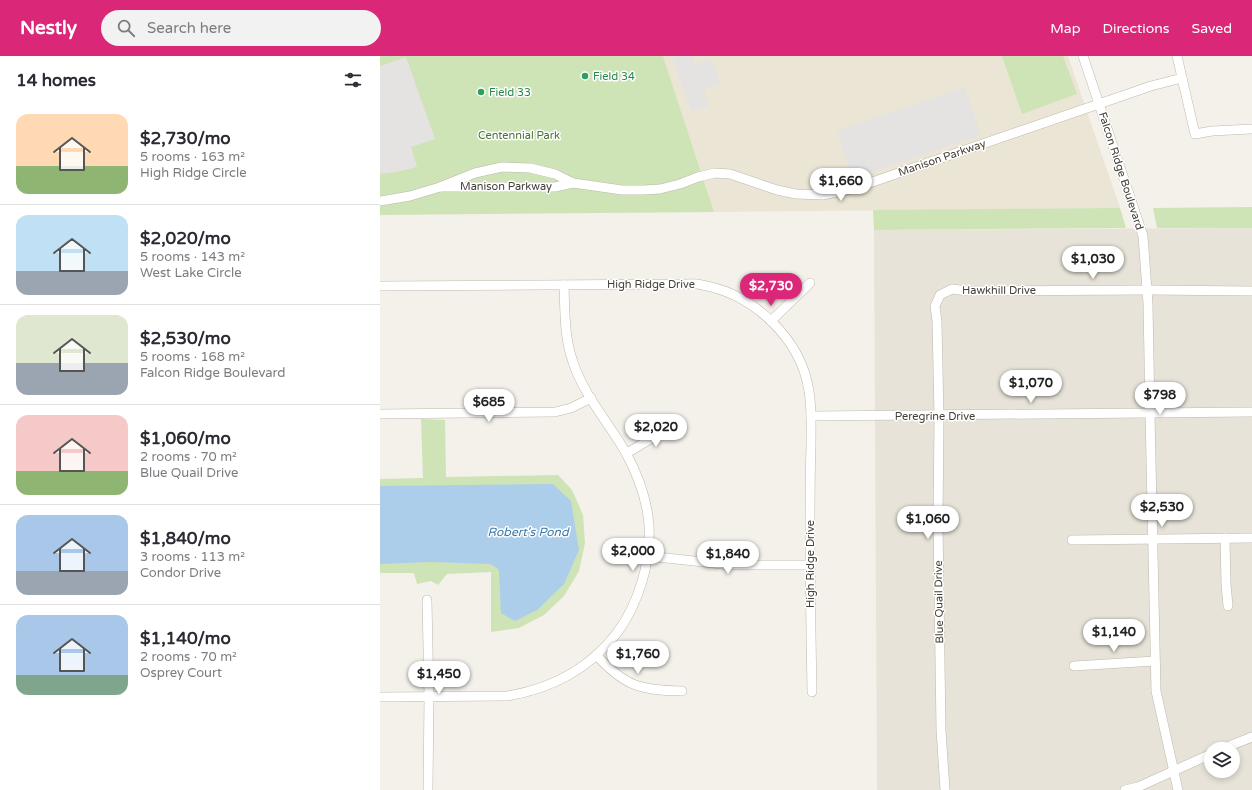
<!DOCTYPE html>
<meta charset="utf-8">
<style>
:root{--surface:#fff;--page:#f2f2f3;--text:#2b2b33;--muted:#7c7c81;--line:#e1e1e2;--accent:#db2777}
body{margin:0;font-family:"Varela Round",sans-serif;background:var(--page);color:var(--text);height:100vh;display:flex;flex-direction:column;font-size:15px;white-space:nowrap}
*{box-sizing:border-box;margin:0}
p{font-size:13px;color:var(--muted)}
.icon{flex:none;width:22px;height:22px;fill:none;stroke:currentColor;stroke-width:2;stroke-linecap:round;stroke-linejoin:round}
.map{position:relative;flex:1;overflow:hidden}
.drawer{display:flex;flex-direction:column;background:var(--surface);width:380px}
.drawer>*{flex:none}
.controls{position:absolute;left:824px;top:686px;display:grid;gap:8px}
.controls a{display:grid;place-items:center;width:36px;height:36px;border-radius:50%;background:var(--surface);box-shadow:0 2px 6px #0003;font-size:20px}
.price{position:absolute;translate:-50% -34px;padding:0 9px;border-radius:14px;background:#fff;color:#222;font-size:13px;line-height:26px;filter:drop-shadow(0 1px 2px #0008)}
.price::after{content:'';position:absolute;left:50%;top:24px;width:12px;height:9px;margin-left:-6px;background:inherit;clip-path:polygon(0 0,100% 0,50% 100%)}
.price.current{background:var(--accent);color:#fff}
ul{padding:0;list-style:none}
li{display:flex;align-items:center;gap:12px;height:100px;padding:0 16px}
li+li{border-top:1px solid var(--line)}
li span{display:grid;place-items:center;flex:none;width:112px;height:80px;border-radius:12px;color:#555}
li>.icon{margin-inline-start:auto}
span .icon{width:48px;height:48px;fill:#fffc;stroke-width:1}
li b{font-size:17px}
h2{display:flex;justify-content:space-between;align-items:center;height:48px;padding:0 16px;font-size:17px}
header{display:flex;align-items:center;gap:24px;box-sizing:border-box;height:56px;padding:0 20px;background:var(--accent);color:#fff}
header strong{font-size:19px}
nav{display:flex;gap:22px;margin-inline-start:auto;font-size:14px}
.search{width:280px;height:36px;background:var(--page);display:flex;align-items:center;gap:10px;box-sizing:border-box;padding:0 14px;border-radius:22px;color:var(--muted);font-size:15px}
main{display:flex;flex:1;min-height:0}
.map>svg:first-child{display:block}
.residential{fill:#e7e3d8;fill-rule:evenodd}
.education{fill:#ebe5d5}
.green{fill:#cee3b6}
.parking{fill:#e5e3e1}
.water{fill:#acceea}
.lines{fill:none;stroke-linecap:round;stroke-linejoin:round}
.minor-casing{stroke:#beb8ad;stroke-width:10}
.minor{stroke:#fff;stroke-width:9}
.leisure-dot{fill:#2e9e5b;stroke:#fff;stroke-width:1.5}
.labels{text-anchor:middle;dominant-baseline:central;stroke-width:3;stroke-linejoin:round;paint-order:stroke}
.leisure-label{font-size:11px;fill:#27864d;stroke:#fff;text-anchor:start}
.park-label{font-size:11px;fill:#487331;stroke:#fff}
.street-label{font-size:11px;fill:#464138;stroke:#fff}
.water-label{font-size:12px;font-style:italic;fill:#3b77a9;stroke:#fff}
</style>
<header>
<strong>Nestly</strong>
<div class="search"><svg class="icon" aria-label="search" viewBox="0 0 24 24"><circle cx="10" cy="10" r="6"/><path d="M15 15l6 6"/></svg>Search here</div>
<nav><a>Map</a><a>Directions</a><a>Saved</a></nav>
</header>
<main>
<section class="drawer">
<h2>14 homes<svg class="icon" aria-label="filters" viewBox="0 0 24 24"><path d="M4 7h16M4 17h16"/><circle cx="9" cy="7" r="2"/><circle cx="15" cy="17" r="2"/></svg></h2>
<ul>
<li><span style="background:linear-gradient(#ffd9b3 65%,#8fb573 0)"><svg class="icon" aria-label="home" viewBox="0 0 24 24"><path d="M3 11l9-7 9 7M6 9v11h12V9"/></svg></span><div><b>$2,730/mo</b><p>5 rooms · 163 m²</p><p>High Ridge Circle</p></div></li>
<li><span style="background:linear-gradient(#bfe0f5 70%,#9aa5b1 0)"><svg class="icon" aria-label="home" viewBox="0 0 24 24"><path d="M3 11l9-7 9 7M6 9v11h12V9"/></svg></span><div><b>$2,020/mo</b><p>5 rooms · 143 m²</p><p>West Lake Circle</p></div></li>
<li><span style="background:linear-gradient(#dfe7d0 60%,#9aa5b1 0)"><svg class="icon" aria-label="home" viewBox="0 0 24 24"><path d="M3 11l9-7 9 7M6 9v11h12V9"/></svg></span><div><b>$2,530/mo</b><p>5 rooms · 168 m²</p><p>Falcon Ridge Boulevard</p></div></li>
<li><span style="background:linear-gradient(#f6c9c9 70%,#8fb573 0)"><svg class="icon" aria-label="home" viewBox="0 0 24 24"><path d="M3 11l9-7 9 7M6 9v11h12V9"/></svg></span><div><b>$1,060/mo</b><p>2 rooms · 70 m²</p><p>Blue Quail Drive</p></div></li>
<li><span style="background:linear-gradient(#a9c7e8 70%,#9aa5b1 0)"><svg class="icon" aria-label="home" viewBox="0 0 24 24"><path d="M3 11l9-7 9 7M6 9v11h12V9"/></svg></span><div><b>$1,840/mo</b><p>3 rooms · 113 m²</p><p>Condor Drive</p></div></li>
<li><span style="background:linear-gradient(#a9c7e8 75%,#7fa58c 0)"><svg class="icon" aria-label="home" viewBox="0 0 24 24"><path d="M3 11l9-7 9 7M6 9v11h12V9"/></svg></span><div><b>$1,140/mo</b><p>2 rooms · 70 m²</p><p>Osprey Court</p></div></li>
</ul>
</section>
<div class="map">
<svg width="872" height="734" viewBox="0 0 872 734">
<rect width="100%" height="100%" fill="#f3f1ea"/>
<path class="residential" d="M872 172V734H497L494 174ZM831 693H853V715H831Z"/>
<path class="education" d="M283 0H688L740 152 334 156Z"/>
<g class="green">
<path d="M0 0H283L334 156 0 159Z"/>
<path d="M622 0H683L697 38 642 58Z"/>
<path d="M872 151V172H777L773 152Z"/>
<path d="M740 152 746 172 494 174 493 154Z"/>
<path d="M41 363 65 364 66 421 178 419 192 434 203 459 205 487 199 515 184 540 164 559 139 572 111 576V516L67 518 58 529 51 525 37 528 34 517H0V423L43 422Z"/>
</g>
<g class="parking">
<path d="M292 0H312L315 8 332 3 340 28 324 33 329 50 311 56Z"/>
<path d="M26 1 55 83 31 91 37 111 16 116 0 118V10Z"/>
<path d="M585 31 601 79 472 123 457 75Z"/>
</g>
<path class="water" d="M173 428 191 445 199 494 184 528 157 554 135 565 121 557 119 515 117 512 110 508 50 506 0 508V430Z"/>
<g class="lines">
<defs>
<g id="minor">
<path d="M703 0 763 180 768 248 770 358 776 635 798 734"/>
<path d="M797 0 815 78 832 75 872 73"/>
<path d="M60 131H175L193 127 242 134H264L280 133 300 128 318 121 335 117 350 118 397 134 416 138 443 139 475 132 771 30 802 22"/>
<path d="M0 145 30 140 60 131 95 117 122 111 150 112 175 118 193 127"/>
<path d="M0 230 301 228C308 228 315 227 322 229 374 238 421 283 429 335 432 353 431 372 431 390 430 417 430 445 430 472 430 526 431 581 432 636"/>
<path d="M391 265 430 227"/>
<path d="M0 358 175 356 191 352 211 342"/>
<path d="M431 360 872 356"/>
<path d="M247 397 294 369"/>
<path d="M845 482 846 528 848 550"/>
<path d="M692 484 872 482"/>
<path d="M268 500 351 509H430"/>
<path d="M47 544 49 641 48 734"/>
<path d="M216 599C246 631 260 634 302 635"/>
<path d="M694 610 775 605"/>
<path d="M0 641 127 640C171 633 209 613 237 577 259 547 271 506 269 469 267 444 258 419 246 397 229 367 204 340 193 306 184 281 185 255 184 229"/>
<path d="M842 693 872 681"/>
<path d="M565 734 561 674 558 468 559 360 557 265 555 250 560 239 572 233 587 235 768 234 872 235"/>
<path d="M745 734 758 731 831 698"/>
</g>
</defs>
<use href="#minor" class="minor-casing"/>
<use href="#minor" class="minor"/>
</g>
<g class="leisure-dot">
<circle cx="205" cy="20" r="4"/>
<circle cx="101" cy="36" r="4"/>
</g>
<g class="labels">
<g class="leisure-label">
<text x="213" y="20">Field 34</text>
<text x="109" y="36">Field 33</text>
</g>
<g class="park-label">
<text x="139" y="79">Centennial Park</text>
</g>
<g class="street-label">
<text transform="translate(562 102) rotate(-19)">Manison Parkway</text>
<text transform="translate(741 115) rotate(72)">Falcon Ridge Boulevard</text>
<text x="126" y="130">Manison Parkway</text>
<text x="271" y="228">High Ridge Drive</text>
<text x="619" y="234">Hawkhill Drive</text>
<text x="555" y="360">Peregrine Drive</text>
<text transform="translate(430 508) rotate(-90)">High Ridge Drive</text>
<text transform="translate(559 546) rotate(-91)">Blue Quail Drive</text>
</g>
<g class="water-label">
<text x="148" y="476">Robert's Pond</text>
</g>
</g>
</svg>
<div class="controls">
<a><svg class="icon" aria-label="layers" viewBox="0 0 24 24"><path d="M12 4l9 5-9 5-9-5zM3 14l9 5 9-5"/></svg></a>
</div>
<b class="price" style="left:461px;top:146px">$1,660</b>
<b class="price" style="left:713px;top:224px">$1,030</b>
<b class="price current" style="left:391px;top:251px">$2,730</b>
<b class="price" style="left:651px;top:348px">$1,070</b>
<b class="price" style="left:780px;top:360px">$798</b>
<b class="price" style="left:109px;top:367px">$685</b>
<b class="price" style="left:276px;top:392px">$2,020</b>
<b class="price" style="left:782px;top:472px">$2,530</b>
<b class="price" style="left:548px;top:484px">$1,060</b>
<b class="price" style="left:253px;top:516px">$2,000</b>
<b class="price" style="left:348px;top:519px">$1,840</b>
<b class="price" style="left:734px;top:597px">$1,140</b>
<b class="price" style="left:258px;top:619px">$1,760</b>
<b class="price" style="left:59px;top:639px">$1,450</b>
</div>
</main>
